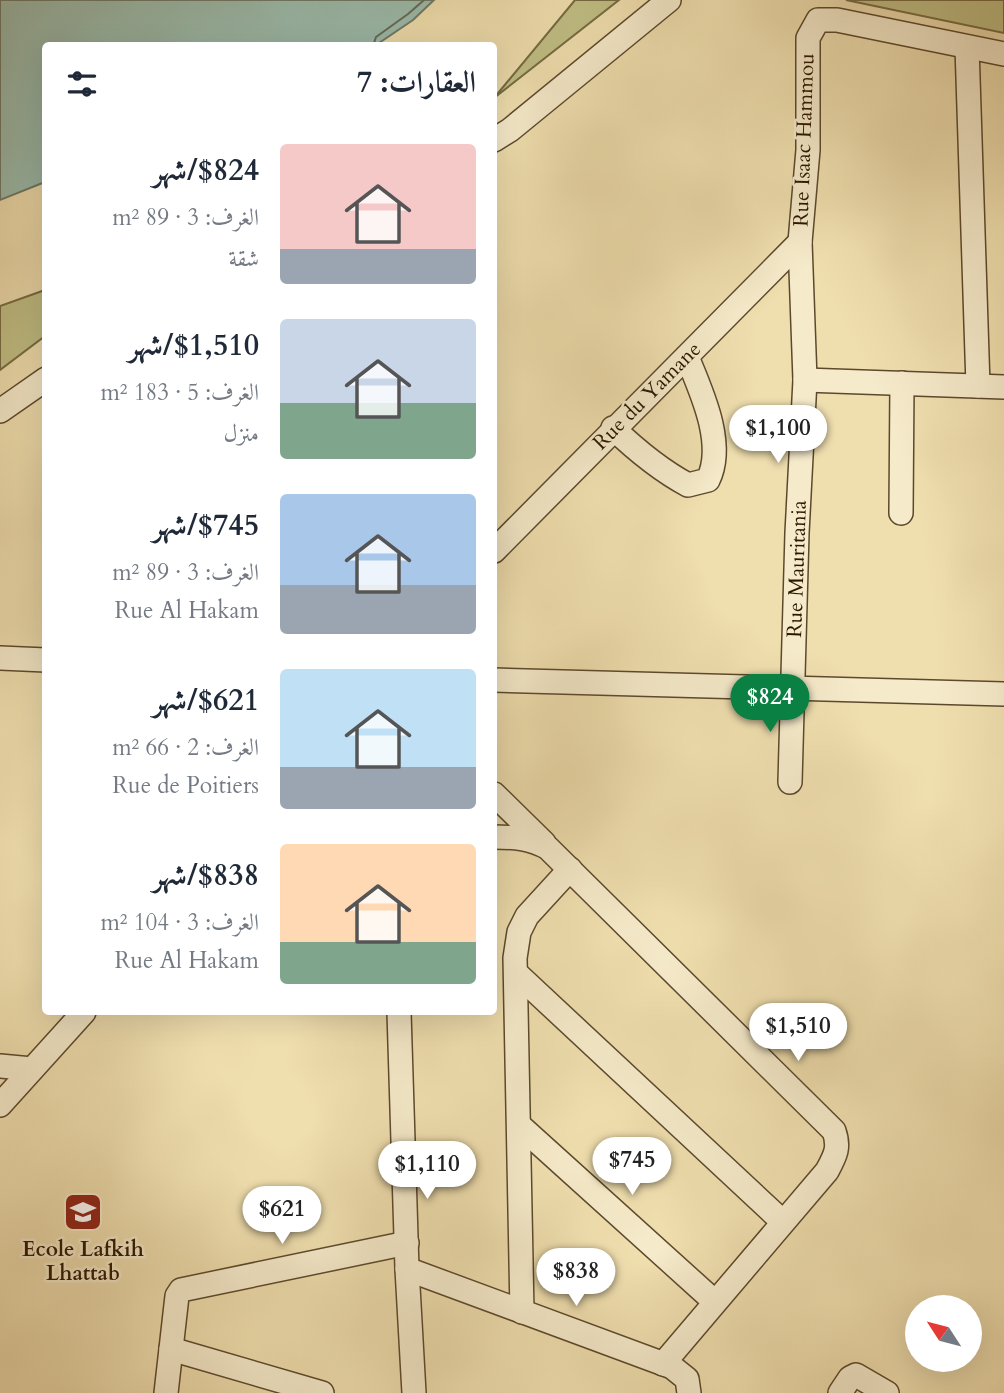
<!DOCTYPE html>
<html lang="ar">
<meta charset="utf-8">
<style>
:root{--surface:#fff;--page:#f2f2f3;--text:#1f2937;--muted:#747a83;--accent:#0b8043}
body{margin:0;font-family:Cardo,Amiri,serif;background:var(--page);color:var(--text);direction:rtl;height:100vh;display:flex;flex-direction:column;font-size:26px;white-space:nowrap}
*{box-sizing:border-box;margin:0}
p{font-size:23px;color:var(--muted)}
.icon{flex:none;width:38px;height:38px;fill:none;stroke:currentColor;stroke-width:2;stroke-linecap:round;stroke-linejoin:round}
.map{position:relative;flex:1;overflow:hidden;direction:ltr}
.panel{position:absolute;left:42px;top:42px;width:455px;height:973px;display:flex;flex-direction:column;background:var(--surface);border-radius:7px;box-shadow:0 7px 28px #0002;direction:rtl}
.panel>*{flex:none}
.needle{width:46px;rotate:306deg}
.tools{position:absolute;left:905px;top:1295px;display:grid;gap:14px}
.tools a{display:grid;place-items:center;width:77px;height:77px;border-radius:50%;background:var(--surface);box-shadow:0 7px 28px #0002;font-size:35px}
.price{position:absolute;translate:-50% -60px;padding:0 16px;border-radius:24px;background:#fff;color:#222;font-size:23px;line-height:46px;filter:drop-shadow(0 2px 4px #0008)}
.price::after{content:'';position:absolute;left:50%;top:42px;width:21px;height:16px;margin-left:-10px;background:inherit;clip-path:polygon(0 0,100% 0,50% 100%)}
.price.current{background:var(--accent);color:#fff}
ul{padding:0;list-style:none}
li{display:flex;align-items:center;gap:21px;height:175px;padding:0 21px}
li span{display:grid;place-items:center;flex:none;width:196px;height:140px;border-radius:7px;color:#555}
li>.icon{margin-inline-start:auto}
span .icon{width:84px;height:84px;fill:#fffc;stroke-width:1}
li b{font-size:30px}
h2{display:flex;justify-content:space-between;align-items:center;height:84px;padding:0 21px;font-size:30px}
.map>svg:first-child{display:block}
.green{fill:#c0bf85;stroke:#766b42;stroke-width:2}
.water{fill:#9abcad;stroke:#6e7a68;stroke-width:2}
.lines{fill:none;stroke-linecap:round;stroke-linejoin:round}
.shore{stroke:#626a56;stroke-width:2}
.minor-casing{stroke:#5c492c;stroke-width:26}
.minor{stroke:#f5eaca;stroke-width:23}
.labels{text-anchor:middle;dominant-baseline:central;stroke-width:5;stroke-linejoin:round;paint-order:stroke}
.street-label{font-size:21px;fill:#2b1700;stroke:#f5eaca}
.poi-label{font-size:21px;font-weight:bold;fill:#2b1700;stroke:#f5eaca}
</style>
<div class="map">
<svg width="1004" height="1393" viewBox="0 0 1004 1393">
<rect width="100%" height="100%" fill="#efdeae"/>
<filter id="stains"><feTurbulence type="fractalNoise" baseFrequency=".00286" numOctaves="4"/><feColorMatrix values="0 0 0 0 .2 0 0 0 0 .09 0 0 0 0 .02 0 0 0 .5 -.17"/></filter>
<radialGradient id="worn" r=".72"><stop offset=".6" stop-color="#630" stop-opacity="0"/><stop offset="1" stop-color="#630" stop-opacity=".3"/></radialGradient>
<g class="green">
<path d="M575 0H619L494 98Z"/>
<path d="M846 0H1004V33Z"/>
<path d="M45 290V336L0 370V306Z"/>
</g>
<path class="water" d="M0 0H434L413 20 376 45 46 46 45 182 0 200Z"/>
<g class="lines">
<path class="shore" d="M373 46 376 37 408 14 424 0"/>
<defs>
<g id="minor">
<path d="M967 47 978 386"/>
<path d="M494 140 510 130 669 0"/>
<path d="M805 380 1004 387"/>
<path d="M0 411 46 379"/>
<path d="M613 428C636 450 660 470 688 485L708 480C726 444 701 391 687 357"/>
<path d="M901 513 902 383"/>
<path d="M494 551 800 242"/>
<path d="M0 658 46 660"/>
<path d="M494 680 1004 694"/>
<path d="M790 782 797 533 805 380 800 242 808 150V38L818 20H837L1004 54"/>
<path d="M494 794 544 843"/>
<path d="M494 837C514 837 530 838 548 848L834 1131C840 1148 835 1156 827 1171L663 1364"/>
<path d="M516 973 783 1222"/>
<path d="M399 1012 407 1269 414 1393"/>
<path d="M0 1066 32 1069"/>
<path d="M0 1105 84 1012"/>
<path d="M519 1125 715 1302"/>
<path d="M407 1269 672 1367 687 1379 689 1393"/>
<path d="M522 1312 515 958 519 932 527 916 570 869"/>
<path d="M171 1349 322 1393"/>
<path d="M166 1393 177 1296 181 1290 407 1243"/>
<path d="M840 1393 850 1378 856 1375 887 1393"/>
</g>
</defs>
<use href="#minor" class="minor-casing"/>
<use href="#minor" class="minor"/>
</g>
<defs>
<symbol id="school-square" viewBox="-11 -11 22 22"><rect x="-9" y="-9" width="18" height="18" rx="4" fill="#8f2418" stroke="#f5eaca"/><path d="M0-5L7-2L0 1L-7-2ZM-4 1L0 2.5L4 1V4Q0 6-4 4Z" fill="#fff"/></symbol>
</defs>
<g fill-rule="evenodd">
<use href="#school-square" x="61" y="1190" width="44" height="44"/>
</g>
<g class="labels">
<g class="street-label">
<text transform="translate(804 140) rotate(-88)">Rue Isaac Hammou</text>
<text transform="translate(647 396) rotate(-45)">Rue du Yamane</text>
<text transform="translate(797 569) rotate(-88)">Rue Mauritania</text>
</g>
<g class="poi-label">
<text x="83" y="1249">Ecole Lafkih<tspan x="83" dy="24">Lhattab</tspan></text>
</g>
</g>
<rect width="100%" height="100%" filter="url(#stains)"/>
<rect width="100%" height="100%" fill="url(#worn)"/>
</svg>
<div class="tools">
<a><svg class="needle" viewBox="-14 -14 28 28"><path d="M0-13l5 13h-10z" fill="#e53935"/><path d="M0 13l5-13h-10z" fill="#747a83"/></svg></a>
</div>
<b class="price" style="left:778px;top:465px">$1,100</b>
<b class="price current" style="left:770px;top:734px">$824</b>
<b class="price" style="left:798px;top:1063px">$1,510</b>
<b class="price" style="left:632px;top:1197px">$745</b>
<b class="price" style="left:427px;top:1201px">$1,110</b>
<b class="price" style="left:282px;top:1246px">$621</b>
<b class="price" style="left:576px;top:1308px">$838</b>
<section class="panel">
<h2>العقارات: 7<svg class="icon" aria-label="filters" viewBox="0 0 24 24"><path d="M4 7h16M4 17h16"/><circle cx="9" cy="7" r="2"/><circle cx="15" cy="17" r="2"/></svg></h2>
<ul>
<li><span style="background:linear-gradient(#f6c9c9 75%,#9aa5b1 0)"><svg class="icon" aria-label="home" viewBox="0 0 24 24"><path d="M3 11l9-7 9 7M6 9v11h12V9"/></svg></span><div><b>$824/شهر</b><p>الغرف: 3 · 89 m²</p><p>شقة</p></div></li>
<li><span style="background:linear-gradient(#c9d6e8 60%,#7fa58c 0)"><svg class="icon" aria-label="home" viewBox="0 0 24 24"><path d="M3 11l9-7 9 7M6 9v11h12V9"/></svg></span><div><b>$1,510/شهر</b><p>الغرف: 5 · 183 m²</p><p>منزل</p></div></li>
<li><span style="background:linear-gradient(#a9c7e8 65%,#9aa5b1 0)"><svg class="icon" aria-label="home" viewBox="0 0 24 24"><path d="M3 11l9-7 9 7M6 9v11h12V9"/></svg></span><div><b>$745/شهر</b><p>الغرف: 3 · 89 m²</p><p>Rue Al Hakam</p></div></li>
<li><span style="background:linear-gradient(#bfe0f5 70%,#9aa5b1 0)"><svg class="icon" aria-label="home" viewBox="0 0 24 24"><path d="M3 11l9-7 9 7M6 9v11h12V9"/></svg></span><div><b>$621/شهر</b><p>الغرف: 2 · 66 m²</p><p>Rue de Poitiers</p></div></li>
<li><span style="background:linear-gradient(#ffd9b3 70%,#7fa58c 0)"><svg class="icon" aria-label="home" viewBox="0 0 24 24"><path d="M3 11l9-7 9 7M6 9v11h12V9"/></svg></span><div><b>$838/شهر</b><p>الغرف: 3 · 104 m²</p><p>Rue Al Hakam</p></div></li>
</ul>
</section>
</div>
